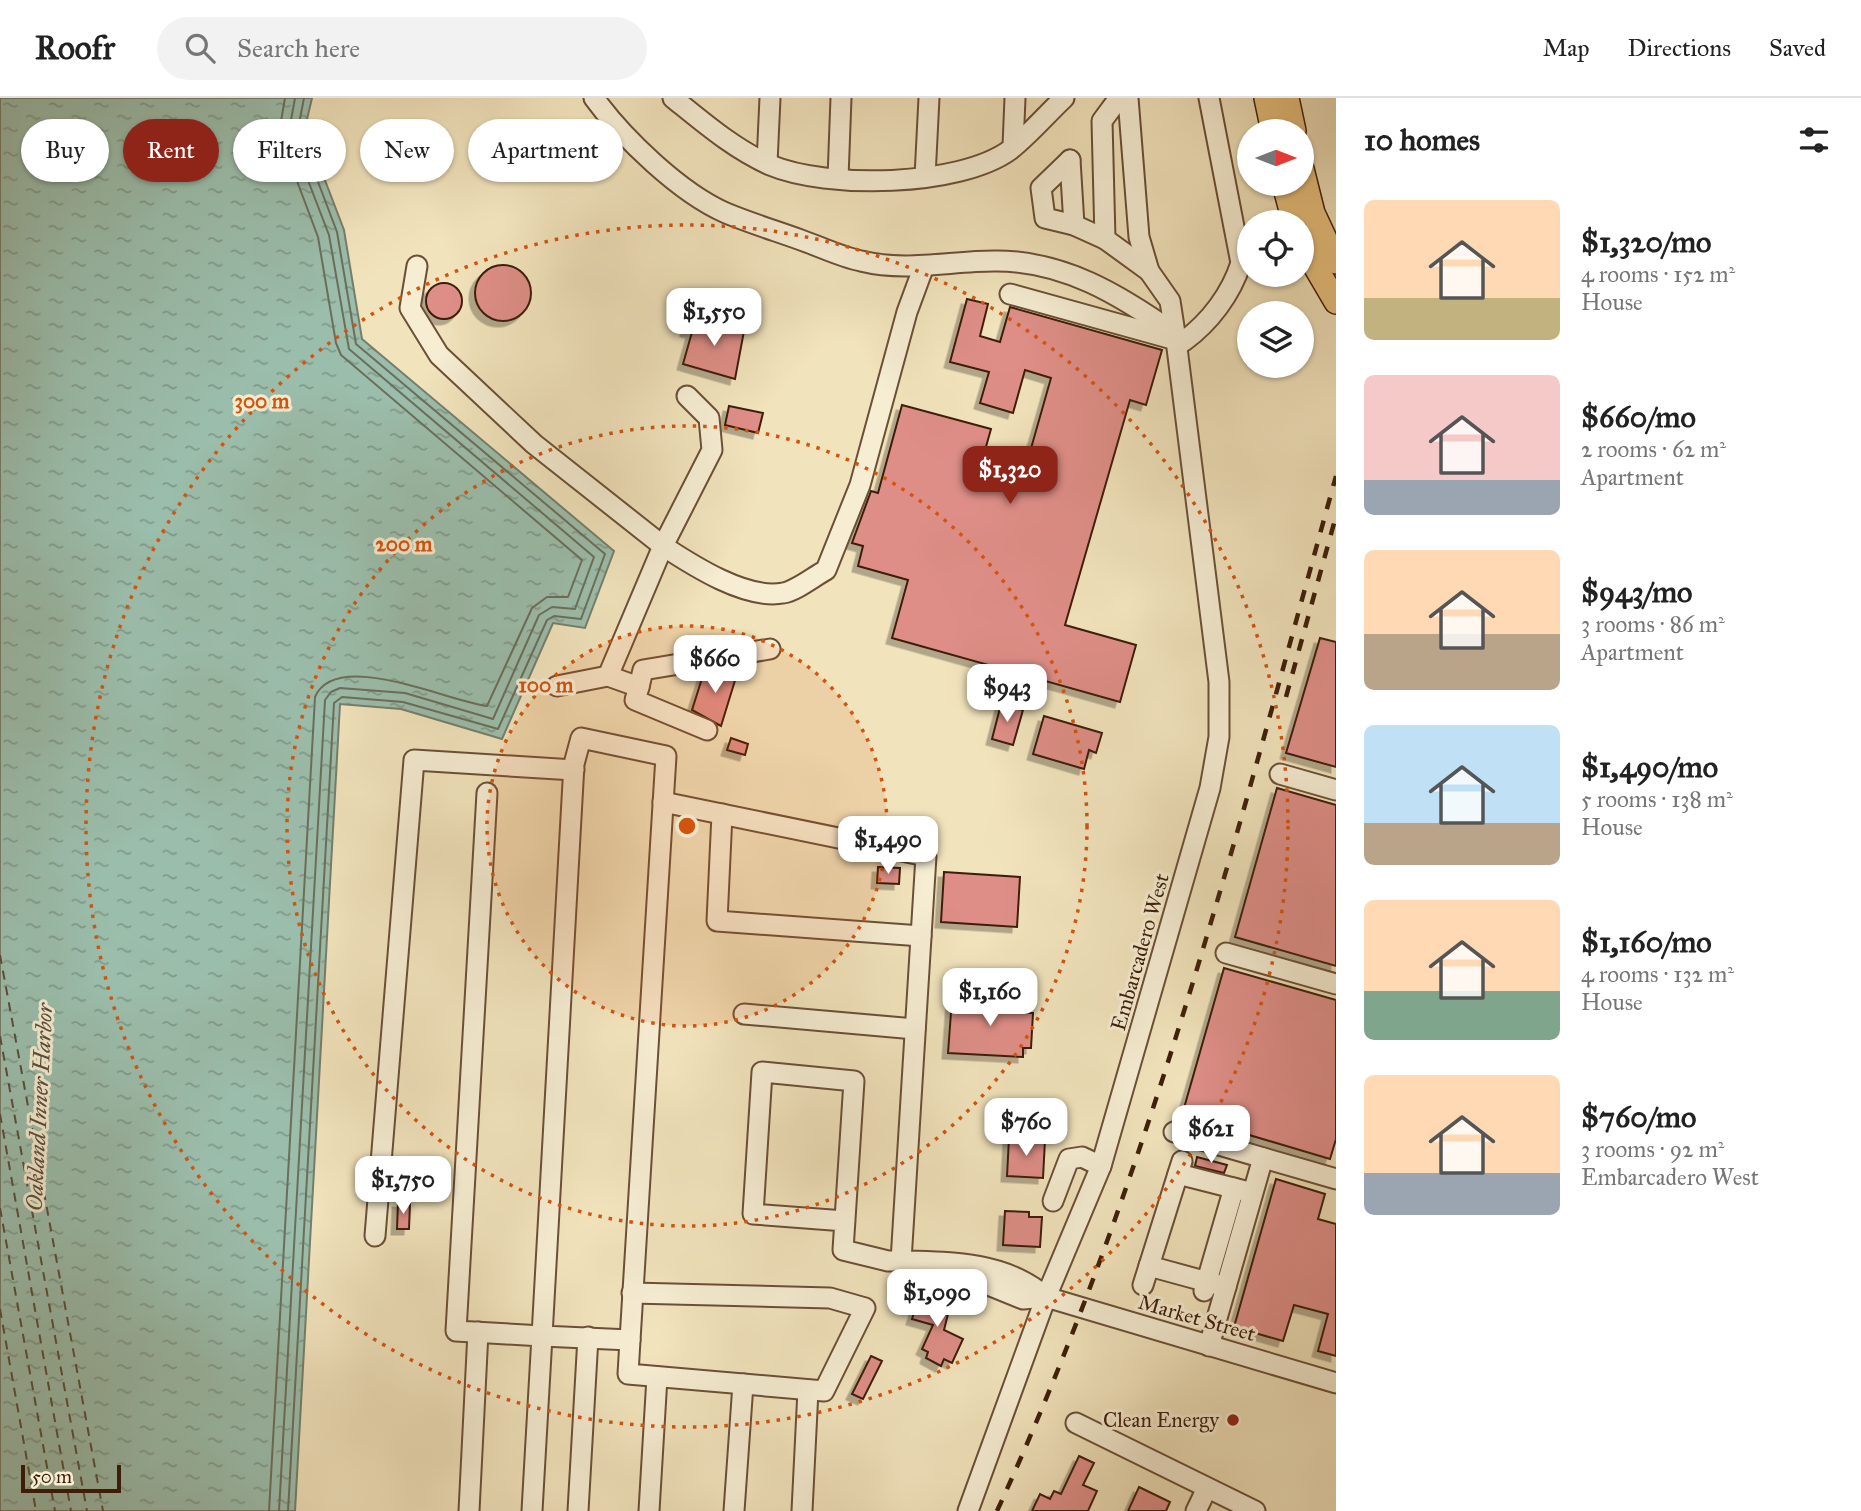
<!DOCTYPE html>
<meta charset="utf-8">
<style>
:root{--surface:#fff;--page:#f2f2f2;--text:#222;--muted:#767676;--line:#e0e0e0;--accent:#8f2418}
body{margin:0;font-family:"IM FELL Great Primer",serif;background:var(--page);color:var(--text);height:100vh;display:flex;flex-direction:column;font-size:26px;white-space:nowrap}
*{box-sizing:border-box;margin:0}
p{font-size:23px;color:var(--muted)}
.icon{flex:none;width:38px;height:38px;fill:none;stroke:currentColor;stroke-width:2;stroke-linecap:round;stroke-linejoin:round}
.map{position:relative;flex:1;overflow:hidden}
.panel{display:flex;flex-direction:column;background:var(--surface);width:525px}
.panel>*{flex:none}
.top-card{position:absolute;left:21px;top:21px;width:665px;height:63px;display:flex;gap:14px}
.needle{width:46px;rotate:90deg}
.fabs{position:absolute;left:1237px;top:21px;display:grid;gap:14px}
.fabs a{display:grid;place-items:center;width:77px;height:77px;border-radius:50%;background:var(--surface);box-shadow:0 2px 5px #0004;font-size:35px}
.scale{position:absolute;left:21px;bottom:18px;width:100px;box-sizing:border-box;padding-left:7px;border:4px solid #3e1e09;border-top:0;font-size:19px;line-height:24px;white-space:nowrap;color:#3e1e09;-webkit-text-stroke:5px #f6edd3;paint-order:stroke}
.price{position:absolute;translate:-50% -60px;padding:0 16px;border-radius:14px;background:#fff;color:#222;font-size:23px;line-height:46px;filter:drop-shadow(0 2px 4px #0008)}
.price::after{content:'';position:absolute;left:50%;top:42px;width:21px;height:16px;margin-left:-10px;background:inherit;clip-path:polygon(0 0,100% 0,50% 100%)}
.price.on{background:var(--accent);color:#fff}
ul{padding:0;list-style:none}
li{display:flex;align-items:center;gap:21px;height:175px;padding:0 28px}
li span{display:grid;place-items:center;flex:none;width:196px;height:140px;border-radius:10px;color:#555}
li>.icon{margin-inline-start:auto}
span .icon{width:84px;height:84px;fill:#fffc;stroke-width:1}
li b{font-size:30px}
h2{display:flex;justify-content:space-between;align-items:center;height:84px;padding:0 28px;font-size:30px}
.chip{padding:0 24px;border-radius:32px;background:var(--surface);box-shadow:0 2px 5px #0004;font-size:24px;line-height:63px}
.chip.on{background:var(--accent);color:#fff}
header{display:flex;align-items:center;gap:42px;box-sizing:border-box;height:98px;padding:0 35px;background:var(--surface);border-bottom:2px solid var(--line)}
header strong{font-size:33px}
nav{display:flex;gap:38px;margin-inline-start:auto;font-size:24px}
.search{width:490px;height:63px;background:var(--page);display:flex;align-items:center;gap:18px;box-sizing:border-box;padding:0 24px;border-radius:38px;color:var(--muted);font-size:26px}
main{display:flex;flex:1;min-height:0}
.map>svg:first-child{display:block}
.water{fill:url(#water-ripples);stroke:#767e6b;stroke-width:2}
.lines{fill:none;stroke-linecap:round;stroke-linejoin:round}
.shore{stroke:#6c6e5a;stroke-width:2}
.ferry{stroke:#5a4e3a;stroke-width:2;stroke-dasharray:9 7;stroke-linecap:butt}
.building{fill:#de8e87;stroke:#3e1e09;stroke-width:2;filter:url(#shadow)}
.minor-casing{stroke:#6b4f36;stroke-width:23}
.major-casing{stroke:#3e1e09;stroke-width:26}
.minor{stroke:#f6edd3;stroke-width:19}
.major{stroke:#e8c27e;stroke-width:23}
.rail{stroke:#3e1e09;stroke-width:4.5;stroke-dasharray:12 12;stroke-linecap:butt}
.ring{fill:none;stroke:#d7530c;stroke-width:3.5;stroke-dasharray:3.5 7}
.poi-dot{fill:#8f2418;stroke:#f6edd3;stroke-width:2.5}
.labels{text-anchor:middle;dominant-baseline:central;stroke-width:6;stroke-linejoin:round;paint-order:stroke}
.street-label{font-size:21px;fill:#3e1e09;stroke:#f6edd3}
.poi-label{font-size:21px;fill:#3e1e09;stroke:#f6edd3;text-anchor:end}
.water-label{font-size:23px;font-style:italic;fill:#5a4e3a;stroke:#f6edd3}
.centre{fill:#d7530c;stroke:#f6edd3;stroke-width:3.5}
.ring-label{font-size:21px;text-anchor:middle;font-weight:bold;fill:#d7530c;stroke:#f6edd3;stroke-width:6;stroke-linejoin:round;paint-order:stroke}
</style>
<header>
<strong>Roofr</strong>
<div class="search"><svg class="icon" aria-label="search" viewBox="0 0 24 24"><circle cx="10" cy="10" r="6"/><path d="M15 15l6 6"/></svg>Search here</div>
<nav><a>Map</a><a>Directions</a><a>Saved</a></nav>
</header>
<main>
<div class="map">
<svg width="1336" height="1413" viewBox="0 0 1336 1413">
<defs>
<pattern id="water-ripples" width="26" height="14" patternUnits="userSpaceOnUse" patternTransform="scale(1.75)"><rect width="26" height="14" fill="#9bbeac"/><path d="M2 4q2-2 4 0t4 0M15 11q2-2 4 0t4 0" fill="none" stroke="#809a8a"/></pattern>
<filter id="shadow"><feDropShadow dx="-5.5" dy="5.5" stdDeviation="0" flood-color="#0004"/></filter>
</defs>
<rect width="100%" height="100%" fill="#f1e3bc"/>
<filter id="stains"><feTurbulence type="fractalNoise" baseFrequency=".00286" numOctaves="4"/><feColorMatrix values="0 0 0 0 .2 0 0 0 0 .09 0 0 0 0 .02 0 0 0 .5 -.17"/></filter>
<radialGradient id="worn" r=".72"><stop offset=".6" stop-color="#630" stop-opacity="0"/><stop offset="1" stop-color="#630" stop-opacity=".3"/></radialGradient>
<path class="water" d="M0 0H312L305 30 344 132 362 241 614 453 585 530 553 525 502 641 401 611 340 606 295 1413H0Z"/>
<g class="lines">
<g class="shore">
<path d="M269 1413 315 599C336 550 450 604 487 608L532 510 547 499H568L582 462 341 257 336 245 318 139 279 35 285 0"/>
<path d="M279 1413 325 602 331 594 340 590 405 595 493 621 539 517 552 509 575 511 594 459 349 251 329 137 289 33 295 0"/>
<path d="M288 1413 334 605 342 599 403 604 498 631 547 522 554 518 581 521 605 456 356 246 337 134 298 31 304 0"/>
</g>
<g class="ferry">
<path d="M0 857 103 1413"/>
<path d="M0 938 87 1413"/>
<path d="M0 1016 71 1413"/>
<path d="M0 1110 55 1413"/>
<path d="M0 1211 36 1413"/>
</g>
</g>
<g class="building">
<circle cx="503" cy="195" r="28"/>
<circle cx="444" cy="203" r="18"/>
<path d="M967 201 988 206 980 238 1000 244 1010 209 1162 252 1146 307 1130 302 1065 527 1136 547 1120 604 892 540 908 482 858 468 863 448 852 445 871 393 878 395 902 307 991 331 978 377 1020 389 1051 280 1025 272 1013 315 980 305 989 274 950 264Z"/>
<path d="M689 219 744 233 735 281 683 266 692 234 686 233Z"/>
<path d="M729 308 763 315 758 335 725 327Z"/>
<path d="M1320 540 1336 544V669L1286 655Z"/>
<path d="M722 571 737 576 721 628 692 612 704 574Z"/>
<path d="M1001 606 1023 612 1013 647 992 641Z"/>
<path d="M1044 618 1102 635 1096 655 1089 652 1084 671 1033 656Z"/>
<path d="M731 640 748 646 745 657 727 652Z"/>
<path d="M1277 690 1336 707V868L1235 839Z"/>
<path d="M878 769 900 770 899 786 877 785Z"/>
<path d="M944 774 1020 779 1017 829 941 824Z"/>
<path d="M1224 870 1336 902V1041L1330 1061 1182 1017Z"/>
<path d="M952 901 1026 906V915H1033L1031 950H1023V959L948 955Z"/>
<path d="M1009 1040 1045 1042 1043 1080 1007 1078Z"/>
<path d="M1197 1059 1227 1067 1224 1075 1195 1068Z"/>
<path d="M1276 1081 1325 1096 1318 1121 1336 1126V1258L1318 1253 1328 1216 1294 1207 1283 1243 1234 1229Z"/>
<path d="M398 1104 410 1105 409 1131H397Z"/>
<path d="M1005 1113 1029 1114V1119H1042L1040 1149 1003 1147Z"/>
<path d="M920 1195 951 1204 944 1232 963 1241 952 1265 944 1261 941 1268 926 1260 928 1254 922 1251 933 1227 912 1221Z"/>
<path d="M871 1258 882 1263 863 1301 852 1296Z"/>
<path d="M1079 1358 1094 1365 1083 1387 1097 1393 1088 1413H1032L1040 1396 1050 1401 1054 1393 1061 1396Z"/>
<path d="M1139 1389 1170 1404 1166 1413H1128Z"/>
</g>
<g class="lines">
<defs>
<g id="minor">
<path d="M594 0C623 40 680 95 726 115 750 125 776 133 801 142 821 149 841 159 861 163 905 174 950 163 994 163 1063 162 1120 197 1174 235"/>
<path d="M673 0C704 25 734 51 770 67 827 91 959 89 1010 52 1029 37 1046 17 1064 0"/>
<path d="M1119 0 1102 23 1105 141 1149 173"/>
<path d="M1013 48 1015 0"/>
<path d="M1070 62 1041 90 1045 120 1074 127"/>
<path d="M1070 62 1074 127 1105 141"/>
<path d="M767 65 770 0"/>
<path d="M925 79 929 0"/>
<path d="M838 80 841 0"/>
<path d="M417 168 410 210 439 257 534 346 663 448 608 578 557 588"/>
<path d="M1010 196 1176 242 1184 243C1210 224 1231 196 1241 165L1209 0"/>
<path d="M687 298 709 320 712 352 663 448C692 467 746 502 783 495 796 493 813 479 826 472L860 387 907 214 924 168"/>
<path d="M608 578 639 589 643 572 770 551"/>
<path d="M639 589 635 602 707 632"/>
<path d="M581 640 666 658 630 1242 542 1238 574 666Z"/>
<path d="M1280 676 1336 692"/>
<path d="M487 695 456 1233 542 1238 532 1413"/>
<path d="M663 704 926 758 901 1163C952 1164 1006 1164 1046 1199"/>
<path d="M722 716 717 823 921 838"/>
<path d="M1226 855 1336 886"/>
<path d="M744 916 915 931"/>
<path d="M1174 1034 1336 1081"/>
<path d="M1182 1063 1149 1168 1226 1189"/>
<path d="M1178 1076 1245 1093"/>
<path d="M1053 1103 1069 1061 1082 1059 1101 1068"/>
<path d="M845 1123 753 1116 762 974 854 983 843 1152 888 1163H901"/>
<path d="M375 1138 414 662 574 672"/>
<path d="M949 1171 1023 1201 1046 1199 1336 1285"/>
<path d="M1143 1187 1149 1168"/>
<path d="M1204 1193 1234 1090"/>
<path d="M630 1242 628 1276 824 1293 865 1210 830 1200 632 1195"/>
<path d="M1209 1248 1263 1060"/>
<path d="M1076 1325 1255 1413"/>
<path d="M469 1413 478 1234"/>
<path d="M578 1413 588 1239"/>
<path d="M649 1413 657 1279"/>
<path d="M734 1413 743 1286"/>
<path d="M802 1413 808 1292"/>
<path d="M968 1413 1046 1199 1101 1068 1210 690 1219 639V584L1176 242 1170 203 1149 173 1139 139 1128 0"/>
<path d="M1196 1413 1207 1390"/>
</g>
<g id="major">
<path d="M1266 0 1273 33"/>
<path d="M1287 0 1294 33"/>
<path d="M1302 71 1313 115 1336 164"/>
<path d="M1284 86 1294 124"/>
<path d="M1302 146 1336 204"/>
</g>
</defs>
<use href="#minor" class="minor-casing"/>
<use href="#major" class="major-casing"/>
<use href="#minor" class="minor"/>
<use href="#major" class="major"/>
<g class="rail">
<path d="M1286 599 1336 418"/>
<path d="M997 1413C1149 1083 1239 728 1336 378"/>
</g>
</g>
<circle cx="687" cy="728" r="200" fill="#d7530c" fill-opacity=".12"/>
<g class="ring">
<circle cx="687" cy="728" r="200"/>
<circle cx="687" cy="728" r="400"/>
<circle cx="687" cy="728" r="601"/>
</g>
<circle class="poi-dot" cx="1233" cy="1322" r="7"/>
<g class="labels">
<g class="street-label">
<text transform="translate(1140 854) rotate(-74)">Embarcadero West</text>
<text transform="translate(1197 1220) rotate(16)">Market Street</text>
</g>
<g class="poi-label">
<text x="1219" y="1322">Clean Energy</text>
</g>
<g class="water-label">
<text transform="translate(39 1009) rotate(-87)">Oakland Inner Harbor</text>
</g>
</g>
<circle cx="687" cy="728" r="10" class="centre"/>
<g class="ring-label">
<text x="262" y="310">300 m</text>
<text x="404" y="453">200 m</text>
<text x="546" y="594">100 m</text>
</g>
<rect width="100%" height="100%" filter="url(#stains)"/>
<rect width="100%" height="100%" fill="url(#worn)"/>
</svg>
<div class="fabs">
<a><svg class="needle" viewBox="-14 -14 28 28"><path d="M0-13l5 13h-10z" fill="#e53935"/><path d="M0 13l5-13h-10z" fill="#767676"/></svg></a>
<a><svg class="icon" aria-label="locate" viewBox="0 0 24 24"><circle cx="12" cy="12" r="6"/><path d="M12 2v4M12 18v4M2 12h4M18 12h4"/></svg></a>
<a><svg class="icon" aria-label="layers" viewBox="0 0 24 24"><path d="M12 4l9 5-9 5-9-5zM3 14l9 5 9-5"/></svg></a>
</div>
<div class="scale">50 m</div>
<b class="price" style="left:714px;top:250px">$1,550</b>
<b class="price on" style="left:1010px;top:408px">$1,320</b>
<b class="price" style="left:715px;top:597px">$660</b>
<b class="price" style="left:1007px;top:626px">$943</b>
<b class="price" style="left:888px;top:778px">$1,490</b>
<b class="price" style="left:990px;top:930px">$1,160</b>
<b class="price" style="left:1026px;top:1060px">$760</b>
<b class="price" style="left:1211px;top:1067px">$621</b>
<b class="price" style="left:403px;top:1118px">$1,750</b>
<b class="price" style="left:937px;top:1231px">$1,090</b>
<div class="top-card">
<a class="chip">Buy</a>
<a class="chip on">Rent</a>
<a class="chip">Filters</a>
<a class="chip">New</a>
<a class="chip">Apartment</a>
</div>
</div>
<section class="panel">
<h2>10 homes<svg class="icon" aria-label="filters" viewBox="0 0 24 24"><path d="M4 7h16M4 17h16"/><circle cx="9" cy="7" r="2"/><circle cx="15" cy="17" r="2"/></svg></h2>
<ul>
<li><span style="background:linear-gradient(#ffd9b3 70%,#c2b280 0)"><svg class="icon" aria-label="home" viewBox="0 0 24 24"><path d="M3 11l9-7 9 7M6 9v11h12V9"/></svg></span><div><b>$1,320/mo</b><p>4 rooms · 152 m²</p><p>House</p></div></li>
<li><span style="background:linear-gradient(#f6c9c9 75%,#9aa5b1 0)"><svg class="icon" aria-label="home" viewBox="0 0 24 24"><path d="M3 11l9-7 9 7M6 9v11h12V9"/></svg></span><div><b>$660/mo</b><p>2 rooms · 62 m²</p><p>Apartment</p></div></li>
<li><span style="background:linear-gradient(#ffd9b3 60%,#b9a48a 0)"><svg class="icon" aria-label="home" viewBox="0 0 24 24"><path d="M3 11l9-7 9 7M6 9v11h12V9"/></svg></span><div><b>$943/mo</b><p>3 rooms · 86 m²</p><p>Apartment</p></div></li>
<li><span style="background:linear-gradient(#bfe0f5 70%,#b9a48a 0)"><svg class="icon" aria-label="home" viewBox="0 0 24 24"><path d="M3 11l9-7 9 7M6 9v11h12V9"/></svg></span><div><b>$1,490/mo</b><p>5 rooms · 138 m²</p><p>House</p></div></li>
<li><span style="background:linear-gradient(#ffd9b3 65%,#7fa58c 0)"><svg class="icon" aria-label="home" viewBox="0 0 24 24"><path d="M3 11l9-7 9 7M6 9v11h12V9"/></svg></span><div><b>$1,160/mo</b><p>4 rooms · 132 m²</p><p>House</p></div></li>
<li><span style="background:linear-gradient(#ffd9b3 70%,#9aa5b1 0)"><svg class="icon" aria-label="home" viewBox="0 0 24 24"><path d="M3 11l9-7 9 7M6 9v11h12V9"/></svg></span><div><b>$760/mo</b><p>3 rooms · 92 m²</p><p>Embarcadero West</p></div></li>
</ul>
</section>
</main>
